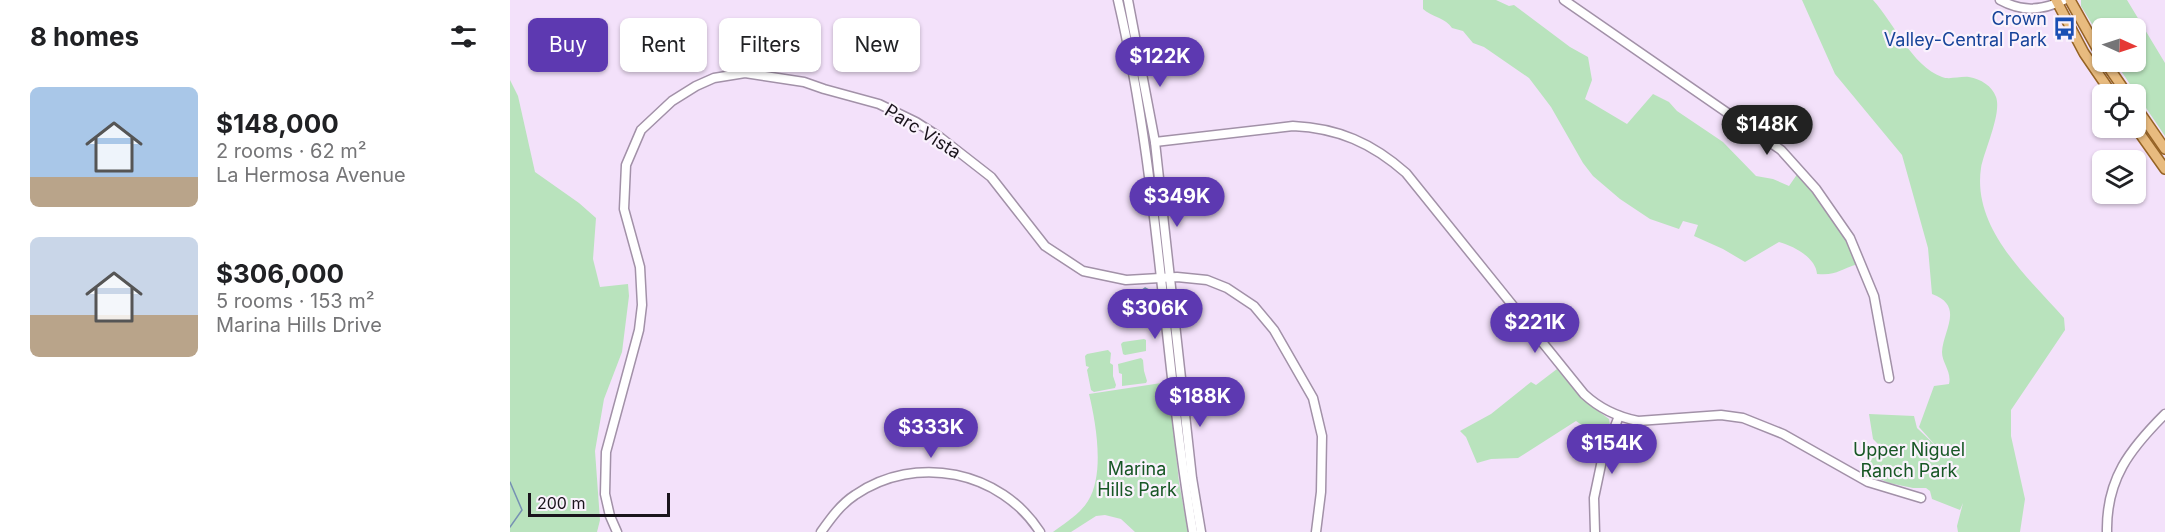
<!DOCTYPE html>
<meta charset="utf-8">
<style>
:root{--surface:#fff;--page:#f2f2f2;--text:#202124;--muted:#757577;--accent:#5d39b1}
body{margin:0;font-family:Inter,sans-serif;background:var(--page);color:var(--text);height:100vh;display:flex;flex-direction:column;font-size:22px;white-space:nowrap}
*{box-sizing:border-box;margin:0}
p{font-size:20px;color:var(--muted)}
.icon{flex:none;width:33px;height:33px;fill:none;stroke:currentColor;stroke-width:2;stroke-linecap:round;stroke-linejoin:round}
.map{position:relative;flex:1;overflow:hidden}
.drawer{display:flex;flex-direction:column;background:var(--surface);width:510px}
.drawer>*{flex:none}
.guide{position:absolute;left:18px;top:18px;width:570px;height:54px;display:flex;gap:12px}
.needle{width:39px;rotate:93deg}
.buttons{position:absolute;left:1582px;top:18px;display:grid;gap:12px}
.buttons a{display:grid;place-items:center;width:54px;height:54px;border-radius:9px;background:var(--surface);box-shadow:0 2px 4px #0004;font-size:30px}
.scale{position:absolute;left:18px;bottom:15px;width:142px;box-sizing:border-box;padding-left:6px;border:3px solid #1a141c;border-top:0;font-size:16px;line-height:21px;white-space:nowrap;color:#1a141c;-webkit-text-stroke:4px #faf2fd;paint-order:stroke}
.price{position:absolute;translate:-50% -51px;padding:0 14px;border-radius:21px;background:var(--accent);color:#fff;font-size:20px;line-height:39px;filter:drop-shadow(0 2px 3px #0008)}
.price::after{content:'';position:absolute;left:50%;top:36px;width:18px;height:14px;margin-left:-9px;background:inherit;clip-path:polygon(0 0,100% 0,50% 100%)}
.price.current{background:#222;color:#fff}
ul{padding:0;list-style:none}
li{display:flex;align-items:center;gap:18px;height:150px;padding:0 30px}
li span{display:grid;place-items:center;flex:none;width:168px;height:120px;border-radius:9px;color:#555}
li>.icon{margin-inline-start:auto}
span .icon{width:72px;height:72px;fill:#fffc;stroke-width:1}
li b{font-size:26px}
h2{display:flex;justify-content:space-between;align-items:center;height:72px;padding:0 30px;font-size:26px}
.pill{padding:0 21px;border-radius:9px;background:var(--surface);box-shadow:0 2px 4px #0004;font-size:21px;line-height:54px}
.pill.current{background:var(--accent);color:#fff}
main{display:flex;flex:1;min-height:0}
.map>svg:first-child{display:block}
.green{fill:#b9e3bd}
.water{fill:#9ec6f4;stroke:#7691b3;stroke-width:1.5}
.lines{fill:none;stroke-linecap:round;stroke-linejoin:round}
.stream{stroke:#7691b3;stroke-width:1.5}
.secondary-casing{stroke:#a291a8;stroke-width:11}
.primary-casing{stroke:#966325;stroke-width:12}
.secondary{stroke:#fff;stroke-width:8}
.primary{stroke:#e8bb7f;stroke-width:9}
.labels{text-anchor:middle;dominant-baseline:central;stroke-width:4.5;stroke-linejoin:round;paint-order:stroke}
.transit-label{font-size:18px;fill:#164399;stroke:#faf2fd;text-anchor:end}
.street-label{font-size:18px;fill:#1a141c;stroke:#faf2fd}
.park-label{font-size:18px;fill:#175725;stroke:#faf2fd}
</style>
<main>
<section class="drawer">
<h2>8 homes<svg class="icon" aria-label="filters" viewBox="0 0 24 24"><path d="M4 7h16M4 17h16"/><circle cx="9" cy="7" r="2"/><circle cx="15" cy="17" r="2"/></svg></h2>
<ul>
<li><span style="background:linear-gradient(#a9c7e8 75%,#b9a48a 0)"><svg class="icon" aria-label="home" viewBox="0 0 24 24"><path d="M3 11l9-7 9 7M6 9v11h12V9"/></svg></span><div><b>$148,000</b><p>2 rooms · 62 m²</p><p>La Hermosa Avenue</p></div></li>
<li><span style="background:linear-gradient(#c9d6e8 65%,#b9a48a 0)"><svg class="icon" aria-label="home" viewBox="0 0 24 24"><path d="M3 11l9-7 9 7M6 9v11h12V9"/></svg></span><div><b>$306,000</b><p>5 rooms · 153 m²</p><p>Marina Hills Drive</p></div></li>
</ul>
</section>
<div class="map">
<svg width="1655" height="532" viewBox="0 0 1655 532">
<rect width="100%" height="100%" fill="#f3e1fa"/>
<g class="green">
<path d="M913 0H986L999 6 1004 5 1060 47 1078 57 1082 80 1075 99 1117 124 1143 94 1159 102 1167 111 1213 142 1246 176 1263 179 1279 186 1288 173 1332 231 1348 264C1330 269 1327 276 1307 274 1306 258 1284 246 1269 242L1235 262 1213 249 1184 236 1188 225 1173 221 1169 229 1140 219 1110 199 1083 176 1073 163 1041 107 1019 78 974 47 963 43 953 31 942 28C936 18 922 17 913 9Z"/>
<path d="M1292 0H1363C1384 23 1402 66 1432 77 1439 80 1450 76 1459 77 1471 79 1482 86 1486 97 1492 113 1474 151 1471 168 1462 229 1518 277 1554 318L1555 330 1501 410V436L1515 499 1510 532H1448L1447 526 1453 503 1450 510 1422 499 1420 491 1416 488H1403L1379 483 1352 471 1371 447 1363 439 1359 414 1404 416 1407 428 1426 446 1409 427 1424 386 1439 384C1442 372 1432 363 1432 352 1433 330 1455 306 1422 294L1418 248 1392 155 1325 74Z"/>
<path d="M1571 0H1617L1655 63V136L1605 62H1626V28H1593V42L1571 6Z"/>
<path d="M0 80 8 96 25 172 69 203 86 218 83 259 90 287 118 284 119 296 112 352 94 399 85 451 90 520 87 532H0Z"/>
<path d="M634 339 636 340V351L615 355 613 354 611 344 613 342Z"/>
<path d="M598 350 601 353 600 363 603 365V376L606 385 605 388 584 392 581 390 577 370 579 367 576 366 575 356 577 354Z"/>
<path d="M631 358 633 360 634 371 637 381 636 383 612 386V374L609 373 608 364Z"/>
<path d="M1047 369 1072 399 1099 419 1100 425 1093 436 1079 430 1066 421 1008 458 981 459 967 463 956 437 950 431 981 414 1021 382 1026 385Z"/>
<path d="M658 382 669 482 678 532H625L611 519 595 515 586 516 561 532H543C555 523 570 514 578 501 595 474 586 423 579 394Z"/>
</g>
<path class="water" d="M635 288 643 292 640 300 644 307 638 313 643 323 640 327 634 325 631 320 635 315 633 309 634 305 628 297V293Z"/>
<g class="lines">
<path class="stream" d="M0 482 12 510 0 527"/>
<defs>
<g id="secondary">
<path d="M608 0C649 175 653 355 683 532"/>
<path d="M618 0 645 142 682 478 691 532"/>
<path d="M1054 0 1271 150 1306 189 1340 238 1364 296 1379 378"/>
<path d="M1490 0C1512 12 1531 11 1554 0"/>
<path d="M645 142 783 126C828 128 862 143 896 173L1074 394C1089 408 1108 417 1128 421L1211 415 1233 418 1273 434 1358 482 1411 498"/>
<path d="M107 532 100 516 95 494 96 452 129 330 132 305 130 267 114 209 116 165 131 130 162 101 186 86 204 78 235 73 294 82 314 89 369 104 406 122 431 138 481 177 535 246 573 271 616 280 667 277 697 280 717 288 744 306 764 330 803 398 812 436 811 492 806 532"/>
<path d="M311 532C321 518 331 504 345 495 406 453 491 471 530 532"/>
<path d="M1085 532 1084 498 1092 460 1109 416"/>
<path d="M1597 532C1596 479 1620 449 1655 414"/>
</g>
<g id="primary">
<path d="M1546 0 1574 53 1602 94"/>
<path d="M1560 0 1593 59"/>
<path d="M1595 62 1617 94"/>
<path d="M1626 107 1655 149"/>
<path d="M1626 128 1655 169"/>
</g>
</defs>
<use href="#secondary" class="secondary-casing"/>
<use href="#primary" class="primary-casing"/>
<use href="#secondary" class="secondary"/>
<use href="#primary" class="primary"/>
</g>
<defs>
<symbol id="bus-bare" viewBox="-9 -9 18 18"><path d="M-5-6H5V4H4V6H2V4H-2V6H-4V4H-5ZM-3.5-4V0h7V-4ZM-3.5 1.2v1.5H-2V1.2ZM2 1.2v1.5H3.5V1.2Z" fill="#1a4fb4" stroke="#faf2fd" stroke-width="2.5" paint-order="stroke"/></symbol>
</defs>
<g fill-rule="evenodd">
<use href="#bus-bare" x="1538" y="12" width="33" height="33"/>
</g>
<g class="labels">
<g class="transit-label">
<text x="1537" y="18">Crown<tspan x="1537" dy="21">Valley-Central Park</tspan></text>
</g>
<g class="street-label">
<text transform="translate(413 131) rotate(32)">Parc Vista</text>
</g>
<g class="park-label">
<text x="1399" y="449">Upper Niguel<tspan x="1399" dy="21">Ranch Park</tspan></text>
<text x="627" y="468">Marina<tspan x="627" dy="21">Hills Park</tspan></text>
</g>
</g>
</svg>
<div class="buttons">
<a><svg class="needle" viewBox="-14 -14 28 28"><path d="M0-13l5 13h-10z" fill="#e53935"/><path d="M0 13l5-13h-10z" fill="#757577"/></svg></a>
<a><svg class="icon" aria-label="locate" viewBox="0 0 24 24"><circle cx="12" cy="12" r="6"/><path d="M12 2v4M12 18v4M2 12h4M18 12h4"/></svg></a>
<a><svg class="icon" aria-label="layers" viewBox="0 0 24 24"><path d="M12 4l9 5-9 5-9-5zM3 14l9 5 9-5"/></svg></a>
</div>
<div class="scale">200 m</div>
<b class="price" style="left:650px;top:88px">$122K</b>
<b class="price current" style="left:1257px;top:156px">$148K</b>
<b class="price" style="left:667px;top:228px">$349K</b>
<b class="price" style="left:645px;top:340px">$306K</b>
<b class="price" style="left:1025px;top:354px">$221K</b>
<b class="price" style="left:690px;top:428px">$188K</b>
<b class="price" style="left:421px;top:459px">$333K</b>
<b class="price" style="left:1102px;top:475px">$154K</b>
<div class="guide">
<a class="pill current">Buy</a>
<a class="pill">Rent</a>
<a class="pill">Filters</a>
<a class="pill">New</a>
</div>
</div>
</main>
